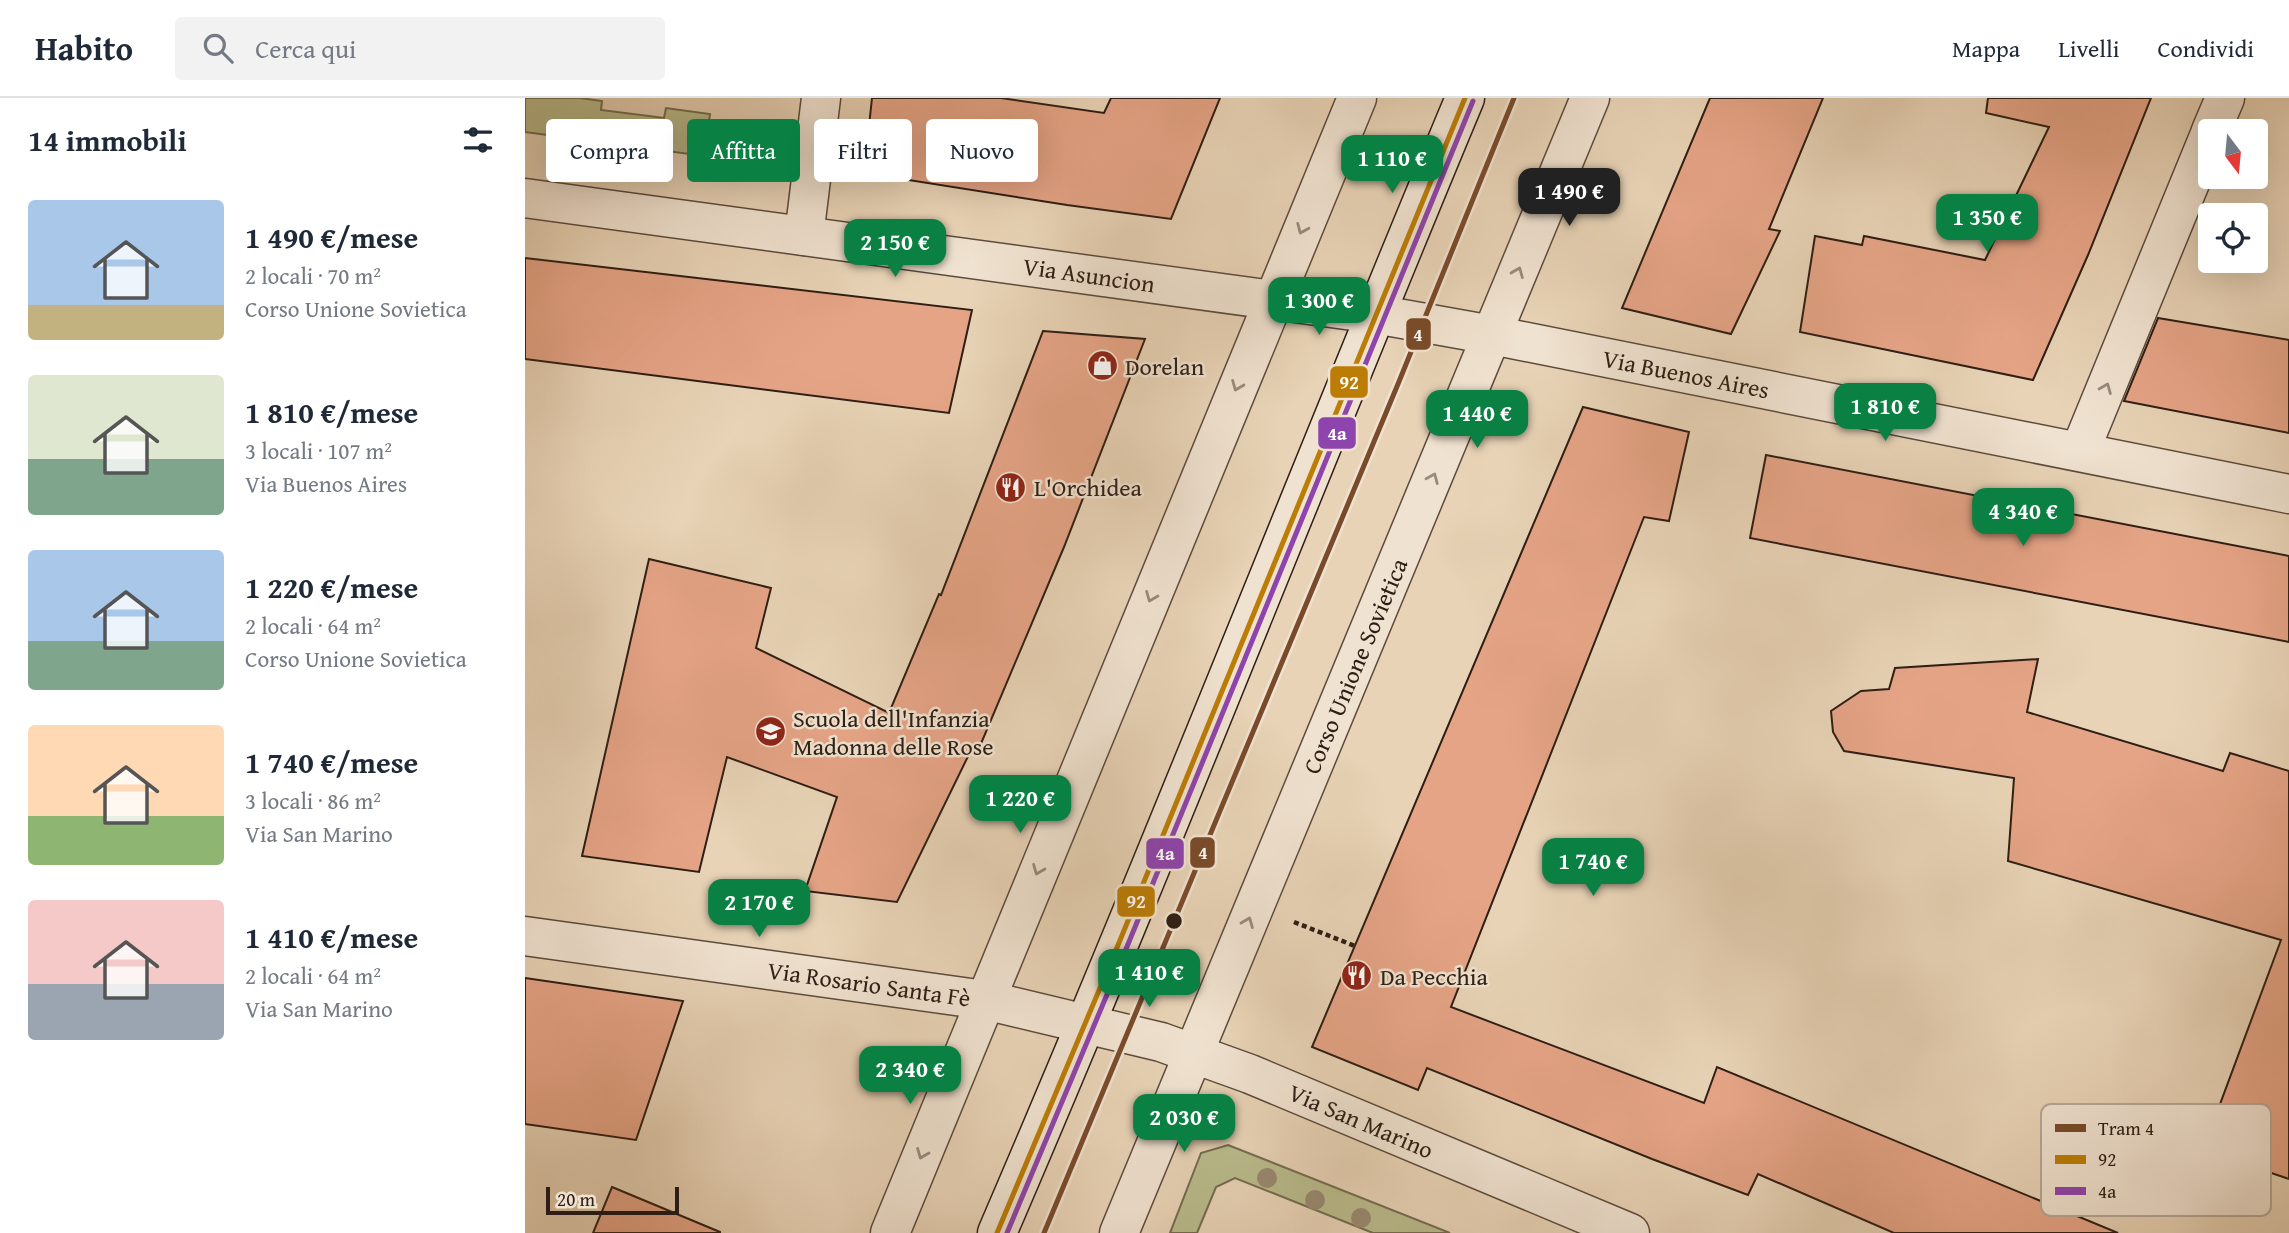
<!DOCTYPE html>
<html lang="it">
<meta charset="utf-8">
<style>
:root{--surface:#fff;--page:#f2f2f3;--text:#1f2937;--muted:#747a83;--line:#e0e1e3;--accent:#0b8043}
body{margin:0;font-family:"Gentium Book Plus",serif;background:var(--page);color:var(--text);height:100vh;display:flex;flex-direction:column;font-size:26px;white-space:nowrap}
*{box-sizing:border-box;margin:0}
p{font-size:23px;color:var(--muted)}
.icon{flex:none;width:38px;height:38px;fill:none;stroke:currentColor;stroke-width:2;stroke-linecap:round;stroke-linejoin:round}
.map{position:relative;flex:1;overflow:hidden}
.sheet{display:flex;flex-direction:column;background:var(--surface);width:525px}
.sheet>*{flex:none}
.guide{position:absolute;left:21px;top:21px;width:665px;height:63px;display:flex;gap:14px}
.needle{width:46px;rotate:164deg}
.controls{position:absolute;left:1673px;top:21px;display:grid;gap:14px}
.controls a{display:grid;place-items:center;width:70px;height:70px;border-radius:7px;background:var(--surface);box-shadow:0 7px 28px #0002;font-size:35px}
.scale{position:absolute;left:21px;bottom:18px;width:133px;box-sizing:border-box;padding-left:7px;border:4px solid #2e1e15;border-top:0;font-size:19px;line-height:24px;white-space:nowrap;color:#2e1e15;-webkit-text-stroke:5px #f0e2d0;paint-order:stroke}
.price{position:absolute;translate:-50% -60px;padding:0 16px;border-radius:14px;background:var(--accent);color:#fff;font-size:23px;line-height:46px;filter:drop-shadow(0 2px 4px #0008)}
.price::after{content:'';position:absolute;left:50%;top:42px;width:21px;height:16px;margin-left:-10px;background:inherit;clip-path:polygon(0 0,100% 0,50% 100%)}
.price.selected{background:#222;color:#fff}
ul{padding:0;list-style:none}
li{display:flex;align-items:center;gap:21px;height:175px;padding:0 28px}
li span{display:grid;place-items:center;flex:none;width:196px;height:140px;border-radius:7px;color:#555}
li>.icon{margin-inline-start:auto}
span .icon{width:84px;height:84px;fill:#fffc;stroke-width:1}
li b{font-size:30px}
h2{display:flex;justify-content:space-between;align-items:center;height:84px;padding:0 28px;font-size:30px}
.pill{padding:0 24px;border-radius:7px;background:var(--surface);box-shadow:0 7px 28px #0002;font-size:24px;line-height:63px}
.pill.selected{background:var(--accent);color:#fff}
header{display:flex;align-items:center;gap:42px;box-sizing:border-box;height:98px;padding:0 35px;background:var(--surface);border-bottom:2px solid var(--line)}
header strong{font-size:33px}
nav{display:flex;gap:38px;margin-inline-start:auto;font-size:24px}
.search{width:490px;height:63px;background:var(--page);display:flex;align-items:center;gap:18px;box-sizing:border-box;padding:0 24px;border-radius:7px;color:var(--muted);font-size:26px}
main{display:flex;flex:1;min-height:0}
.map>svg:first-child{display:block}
.green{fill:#b9bb8c;stroke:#746c50;stroke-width:2}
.building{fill:#e5a486;stroke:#2e1e15;stroke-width:2}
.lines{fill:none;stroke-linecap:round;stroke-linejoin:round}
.street-casing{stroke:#5c4b3d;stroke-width:41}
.secondary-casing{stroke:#2e1e15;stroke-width:41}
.path{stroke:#2e1e15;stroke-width:4.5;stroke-dasharray:5 3.5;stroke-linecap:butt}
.street{stroke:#f0e2d0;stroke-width:38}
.secondary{stroke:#f0e2d0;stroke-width:38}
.bus-1-casing{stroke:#f0e2d0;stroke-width:10}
.bus-2-casing{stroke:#f0e2d0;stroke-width:10}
.bus-1{stroke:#bb7d06;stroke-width:5}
.bus-2{stroke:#8e44ad;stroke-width:5}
.tram-1-casing{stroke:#f0e2d0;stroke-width:10}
.tram-1{stroke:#7a4b2a;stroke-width:5}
.tree{fill:#998971}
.oneway{stroke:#998a7c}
.stop-dot{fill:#2e1e15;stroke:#f0e2d0;stroke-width:2.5}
.labels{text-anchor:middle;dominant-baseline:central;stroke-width:5;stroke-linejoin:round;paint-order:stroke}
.street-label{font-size:24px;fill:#2e1e15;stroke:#f0e2d0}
.poi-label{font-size:24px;fill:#2e1e15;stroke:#f0e2d0;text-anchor:start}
.key{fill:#f0e2d0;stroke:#b6a798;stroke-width:2}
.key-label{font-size:19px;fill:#2e1e15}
.line-badge{stroke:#f0e2d0;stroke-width:2.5}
.badge-label{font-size:19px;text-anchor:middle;font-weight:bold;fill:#fff}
</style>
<header>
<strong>Habito</strong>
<div class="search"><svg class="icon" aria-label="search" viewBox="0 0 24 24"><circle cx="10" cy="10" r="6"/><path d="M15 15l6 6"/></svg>Cerca qui</div>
<nav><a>Mappa</a><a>Livelli</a><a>Condividi</a></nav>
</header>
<main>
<section class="sheet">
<h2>14 immobili<svg class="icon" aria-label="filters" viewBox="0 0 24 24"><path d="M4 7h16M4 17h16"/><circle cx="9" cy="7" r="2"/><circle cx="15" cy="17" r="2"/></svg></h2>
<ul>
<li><span style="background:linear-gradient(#a9c7e8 75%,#c2b280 0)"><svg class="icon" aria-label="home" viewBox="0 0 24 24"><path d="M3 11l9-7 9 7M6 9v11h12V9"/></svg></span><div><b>1 490 €/mese</b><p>2 locali · 70 m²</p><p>Corso Unione Sovietica</p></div></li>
<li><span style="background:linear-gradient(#dfe7d0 60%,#7fa58c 0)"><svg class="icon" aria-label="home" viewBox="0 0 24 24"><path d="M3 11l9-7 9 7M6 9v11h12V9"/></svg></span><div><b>1 810 €/mese</b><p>3 locali · 107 m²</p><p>Via Buenos Aires</p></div></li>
<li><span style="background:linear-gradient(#a9c7e8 65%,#7fa58c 0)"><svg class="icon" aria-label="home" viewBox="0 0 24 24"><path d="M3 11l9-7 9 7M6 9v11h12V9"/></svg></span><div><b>1 220 €/mese</b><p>2 locali · 64 m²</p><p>Corso Unione Sovietica</p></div></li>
<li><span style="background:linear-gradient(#ffd9b3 65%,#8fb573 0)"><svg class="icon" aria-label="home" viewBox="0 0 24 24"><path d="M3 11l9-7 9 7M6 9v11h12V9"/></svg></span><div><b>1 740 €/mese</b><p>3 locali · 86 m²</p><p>Via San Marino</p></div></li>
<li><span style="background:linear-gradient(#f6c9c9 60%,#9aa5b1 0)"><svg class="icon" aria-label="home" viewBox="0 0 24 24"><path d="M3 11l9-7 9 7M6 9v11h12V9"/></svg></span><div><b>1 410 €/mese</b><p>2 locali · 64 m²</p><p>Via San Marino</p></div></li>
</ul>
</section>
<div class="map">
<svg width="1764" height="1135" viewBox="0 0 1764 1135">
<rect width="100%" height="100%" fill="#e8d3b6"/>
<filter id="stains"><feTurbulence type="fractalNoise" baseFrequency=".00286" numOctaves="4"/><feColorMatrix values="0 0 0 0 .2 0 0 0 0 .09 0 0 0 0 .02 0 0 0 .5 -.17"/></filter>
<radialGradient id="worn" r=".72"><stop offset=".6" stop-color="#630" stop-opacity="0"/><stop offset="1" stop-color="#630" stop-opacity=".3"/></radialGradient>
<g class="green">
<path d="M0 0H55L77 3 76 12 139 20 141 10 185 16 179 58 0 34Z"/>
<path d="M703 1047 925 1135H848L710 1080 691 1089 672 1135H645L676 1055Z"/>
</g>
<g class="building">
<path d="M347 0H476L579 15 586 0H695L646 121 542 107 339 75Z"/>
<path d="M1185 0H1298L1244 131 1255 133 1206 236 1097 210Z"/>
<path d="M1463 0H1626L1563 157 1508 282 1275 234 1290 138 1337 147 1339 138 1460 162 1524 29 1461 15Z"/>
<path d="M0 160 447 212 424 315 0 261Z"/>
<path d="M1633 220 1764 242V335L1599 303Z"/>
<path d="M518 233 620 241 539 449 455 648 449 646 372 804 280 793 312 699 202 659 174 774 57 758 124 461 246 490 231 550 364 615 414 496 416 497Z"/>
<path d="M1058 309 1164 334 1144 423 1119 419 926 909 1179 1005 1192 969 1593 1135H1369L1233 1076 1223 1097 1127 1061 902 970 893 992 787 949Z"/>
<path d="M1241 357 1764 458V544L1225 440Z"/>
<path d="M1513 561 1502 614 1698 673 1705 655 1764 673V1081L1678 1052 1756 842 1483 763 1489 680 1319 653 1308 634 1306 613 1336 593 1364 591 1370 570Z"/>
<path d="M0 880 158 903 111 1042 0 1026Z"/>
<path d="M87 1089 195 1134V1135H68Z"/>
</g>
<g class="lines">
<defs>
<g id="street">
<path d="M1686 33 1700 0"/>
<path d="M0 100 850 216 967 237 1764 396"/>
<path d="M279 138 296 0"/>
<path d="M1555 353 1685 36"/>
<path d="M0 838 460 902 636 944 725 976 1105 1135"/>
<path d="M365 1135 832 0"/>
<path d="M594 1135 1065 0"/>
</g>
<path id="secondary" d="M472 1135C634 759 782 378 940 0"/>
</defs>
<use href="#street" class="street-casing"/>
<use href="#secondary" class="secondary-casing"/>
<path class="path" d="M769 824 830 848"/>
<use href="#street" class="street"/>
<use href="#secondary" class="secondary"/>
<defs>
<path id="bus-1" d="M472 1135 591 852 940 0"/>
<path id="bus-2" d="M482 1135 599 856 948 3"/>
</defs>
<use href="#bus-1" class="bus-1-casing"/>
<use href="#bus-2" class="bus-2-casing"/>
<use href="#bus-1" class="bus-1"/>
<use href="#bus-2" class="bus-2"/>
<defs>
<path id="tram-1" d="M519 1135 873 286 989 0"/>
</defs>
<use href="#tram-1" class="tram-1-casing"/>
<use href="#tram-1" class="tram-1"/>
</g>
<g class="tree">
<circle cx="742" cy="1080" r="10"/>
<circle cx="790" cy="1102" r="10"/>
<circle cx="836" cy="1120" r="10"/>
</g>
<defs><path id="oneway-chevron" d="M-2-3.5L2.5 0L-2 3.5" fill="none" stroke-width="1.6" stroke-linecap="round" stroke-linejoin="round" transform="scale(1.75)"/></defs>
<g class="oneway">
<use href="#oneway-chevron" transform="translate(777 131) rotate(113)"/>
<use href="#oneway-chevron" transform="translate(993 174) rotate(-68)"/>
<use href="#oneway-chevron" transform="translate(712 288) rotate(112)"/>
<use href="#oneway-chevron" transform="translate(1581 290) rotate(-68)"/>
<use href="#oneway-chevron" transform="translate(908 380) rotate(-67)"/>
<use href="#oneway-chevron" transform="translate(626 499) rotate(112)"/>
<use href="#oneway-chevron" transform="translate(513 772) rotate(112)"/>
<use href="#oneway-chevron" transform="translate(723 824) rotate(-68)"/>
<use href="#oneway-chevron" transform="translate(397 1056) rotate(112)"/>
</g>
<defs>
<symbol id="shop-disc" viewBox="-11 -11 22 22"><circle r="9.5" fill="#8f2418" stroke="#f0e2d0"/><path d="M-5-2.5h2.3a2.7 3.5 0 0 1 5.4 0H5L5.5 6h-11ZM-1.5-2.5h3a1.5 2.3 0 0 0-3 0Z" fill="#fff"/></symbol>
<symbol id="restaurant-disc" viewBox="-11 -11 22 22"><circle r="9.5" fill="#8f2418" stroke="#f0e2d0"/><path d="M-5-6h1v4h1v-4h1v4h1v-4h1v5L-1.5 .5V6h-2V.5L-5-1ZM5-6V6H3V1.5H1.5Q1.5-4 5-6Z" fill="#fff"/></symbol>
<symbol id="school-disc" viewBox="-11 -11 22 22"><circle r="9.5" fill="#8f2418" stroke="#f0e2d0"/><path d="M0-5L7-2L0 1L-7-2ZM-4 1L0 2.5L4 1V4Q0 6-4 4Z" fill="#fff"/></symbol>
</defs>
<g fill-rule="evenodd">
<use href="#shop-disc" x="560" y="250" width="35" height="35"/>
<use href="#restaurant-disc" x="468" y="372" width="35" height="35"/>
<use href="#school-disc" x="228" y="616" width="35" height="35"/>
<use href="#restaurant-disc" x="814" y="860" width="35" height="35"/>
</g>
<circle class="stop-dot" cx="649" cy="823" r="9"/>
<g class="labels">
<g class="street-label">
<text transform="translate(564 177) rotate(8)">Via Asuncion</text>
<text transform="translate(1161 276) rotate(11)">Via Buenos Aires</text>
<text transform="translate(830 568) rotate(-67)">Corso Unione Sovietica</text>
<text transform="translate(344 886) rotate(8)">Via Rosario Santa Fè</text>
<text transform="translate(836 1023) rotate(23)">Via San Marino</text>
</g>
<g class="poi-label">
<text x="600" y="268">Dorelan</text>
<text x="509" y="389">L'Orchidea</text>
<text x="268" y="620">Scuola dell'Infanzia<tspan x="268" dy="28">Madonna delle Rose</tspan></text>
<text x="855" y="878">Da Pecchia</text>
</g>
</g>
<rect x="1516" y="1006" width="230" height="112" rx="10" class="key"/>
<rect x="1530" y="1026" width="31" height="8" fill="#7a4b2a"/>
<rect x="1530" y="1057" width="31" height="9" fill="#bb7d06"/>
<rect x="1530" y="1089" width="31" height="8" fill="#8e44ad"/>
<g class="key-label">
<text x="1573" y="1037">Tram 4</text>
<text x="1573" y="1068">92</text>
<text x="1573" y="1100">4a</text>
</g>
<g class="line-badge">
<rect x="880" y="219" width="27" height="34" rx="7" fill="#7a4b2a"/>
<rect x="804" y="267" width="40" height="34" rx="7" fill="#bb7d06"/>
<rect x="792" y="318" width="40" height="34" rx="7" fill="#8e44ad"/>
<rect x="664" y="738" width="27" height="33" rx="7" fill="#7a4b2a"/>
<rect x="620" y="739" width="40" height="33" rx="7" fill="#8e44ad"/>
<rect x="591" y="787" width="40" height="33" rx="7" fill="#bb7d06"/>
</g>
<g class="badge-label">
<text x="893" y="243">4</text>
<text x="824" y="291">92</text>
<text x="812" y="342">4a</text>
<text x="678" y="761">4</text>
<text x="640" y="762">4a</text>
<text x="611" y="810">92</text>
</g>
<rect width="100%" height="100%" filter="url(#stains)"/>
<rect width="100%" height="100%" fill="url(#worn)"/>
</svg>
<div class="controls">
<a><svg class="needle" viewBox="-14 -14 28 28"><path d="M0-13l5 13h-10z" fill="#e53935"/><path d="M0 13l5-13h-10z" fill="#747a83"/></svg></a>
<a><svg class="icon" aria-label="locate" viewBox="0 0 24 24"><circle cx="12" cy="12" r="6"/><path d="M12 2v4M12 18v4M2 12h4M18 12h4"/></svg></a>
</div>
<div class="scale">20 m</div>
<b class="price" style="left:867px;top:97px">1 110 €</b>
<b class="price selected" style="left:1044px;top:130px">1 490 €</b>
<b class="price" style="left:1462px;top:156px">1 350 €</b>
<b class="price" style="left:370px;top:181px">2 150 €</b>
<b class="price" style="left:794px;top:239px">1 300 €</b>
<b class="price" style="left:1360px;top:345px">1 810 €</b>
<b class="price" style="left:952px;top:352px">1 440 €</b>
<b class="price" style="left:1498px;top:450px">4 340 €</b>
<b class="price" style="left:495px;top:737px">1 220 €</b>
<b class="price" style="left:1068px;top:800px">1 740 €</b>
<b class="price" style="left:234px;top:841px">2 170 €</b>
<b class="price" style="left:624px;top:911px">1 410 €</b>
<b class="price" style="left:385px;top:1008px">2 340 €</b>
<b class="price" style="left:659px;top:1056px">2 030 €</b>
<div class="guide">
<a class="pill">Compra</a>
<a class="pill selected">Affitta</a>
<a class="pill">Filtri</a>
<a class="pill">Nuovo</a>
</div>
</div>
</main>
